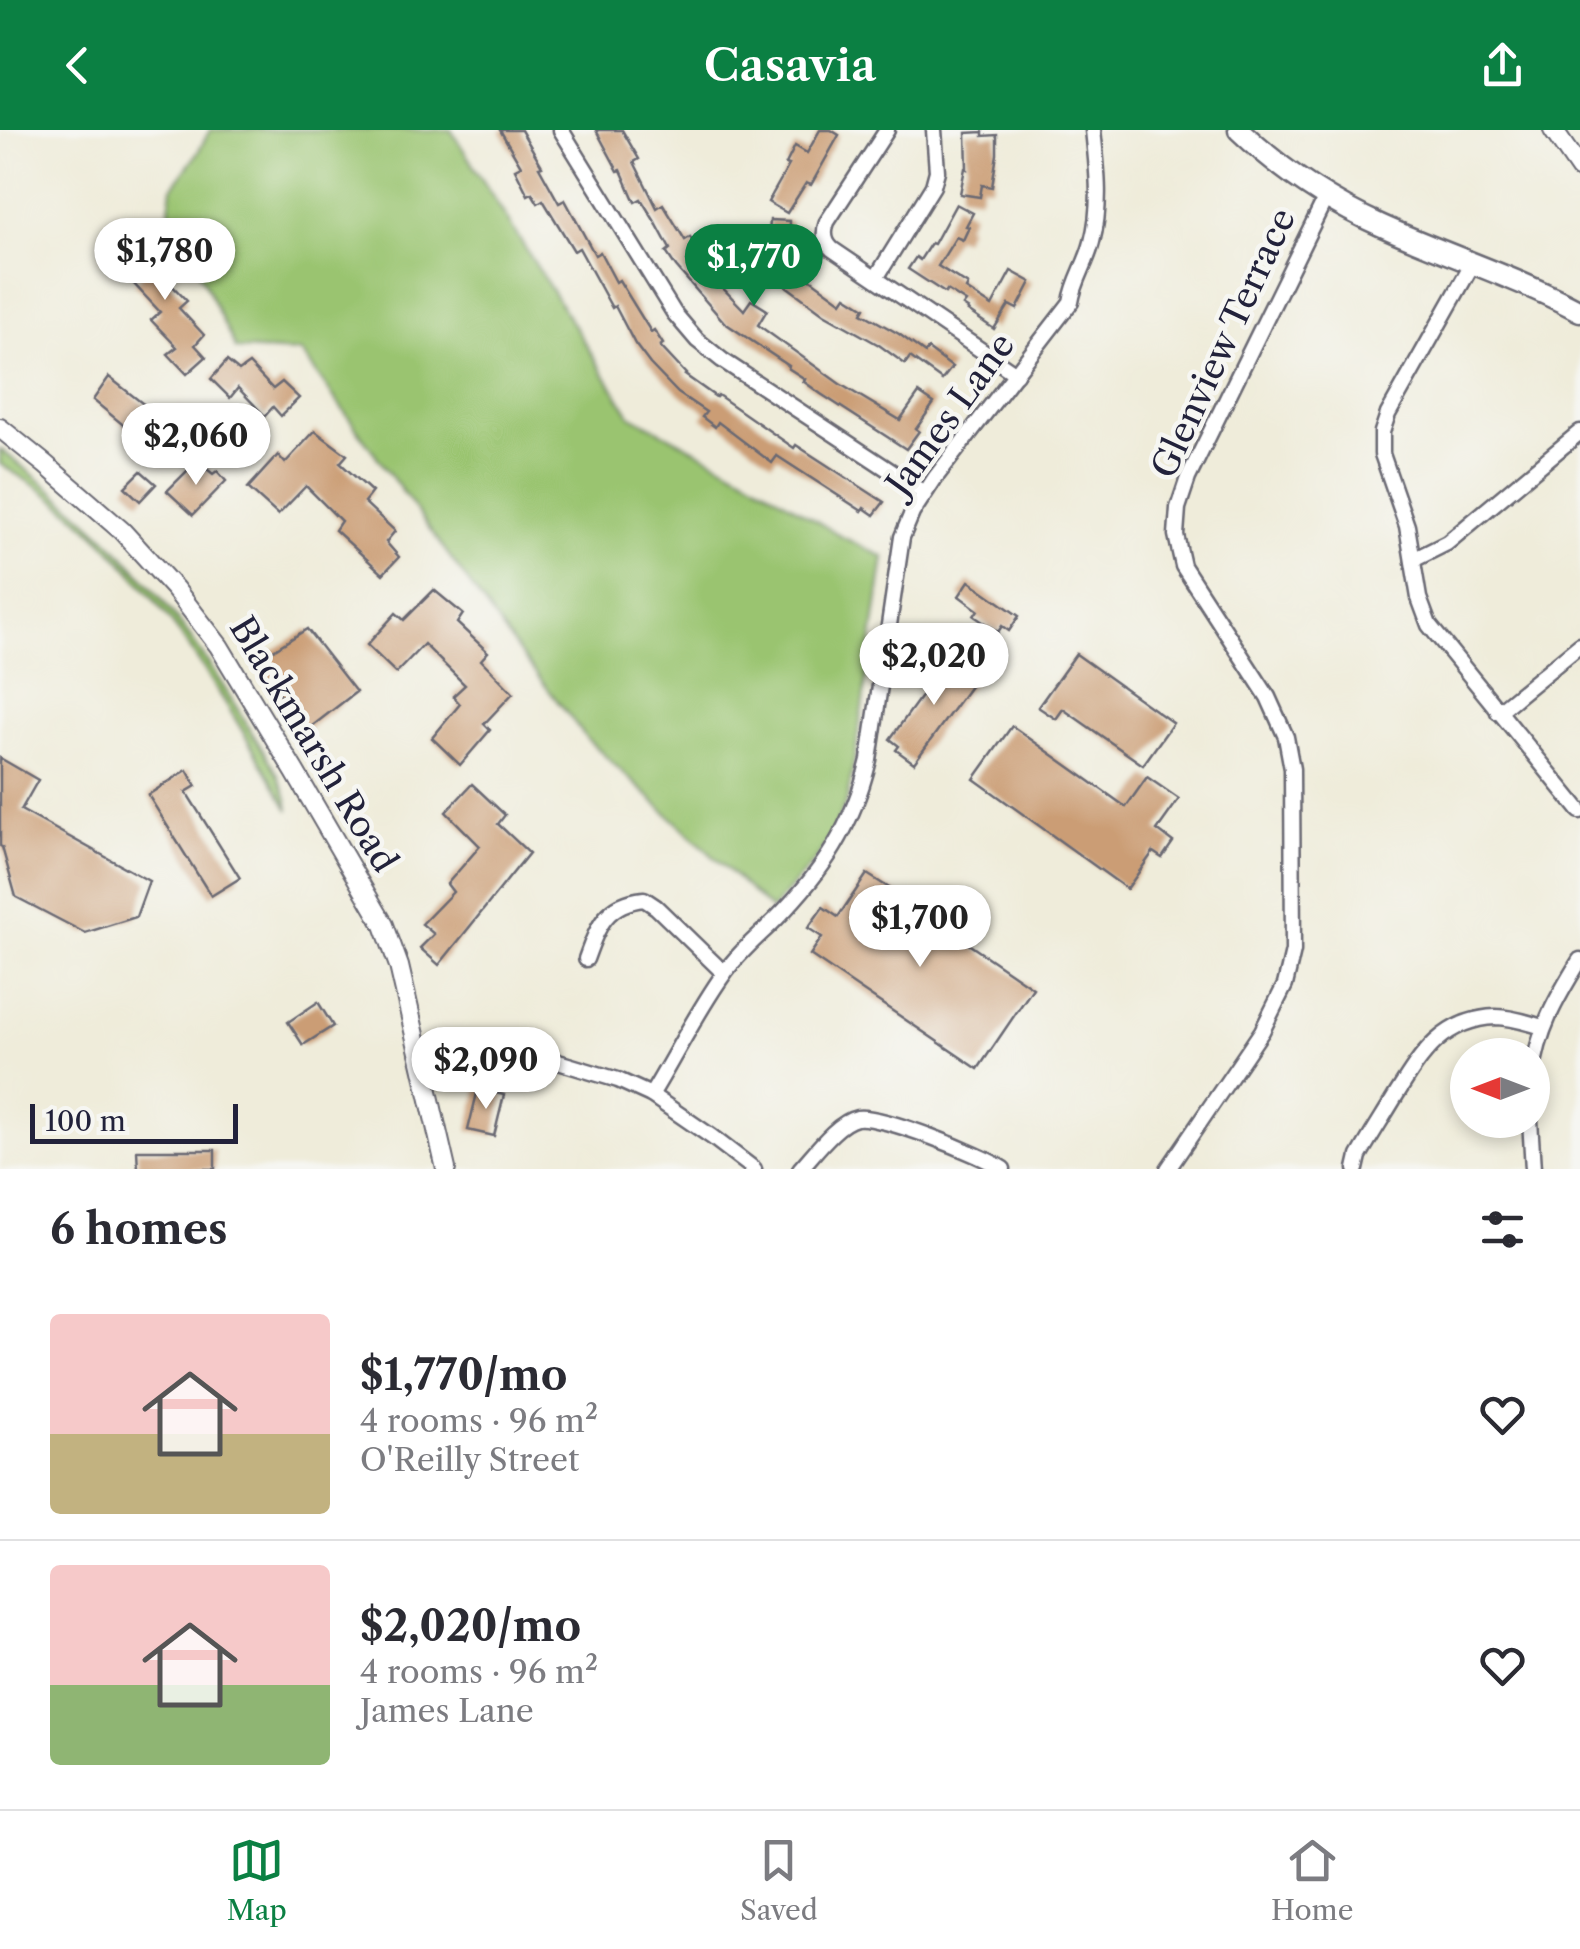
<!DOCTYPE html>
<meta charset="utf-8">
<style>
:root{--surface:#fff;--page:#f7f7f7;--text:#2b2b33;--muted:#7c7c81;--line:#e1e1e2;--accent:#0b8043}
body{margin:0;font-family:"Libre Caslon Text",serif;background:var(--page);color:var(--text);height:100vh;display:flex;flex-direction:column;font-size:38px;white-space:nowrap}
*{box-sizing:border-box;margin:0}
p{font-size:32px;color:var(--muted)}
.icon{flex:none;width:55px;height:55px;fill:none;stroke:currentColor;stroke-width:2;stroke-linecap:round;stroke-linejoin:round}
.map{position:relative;height:1039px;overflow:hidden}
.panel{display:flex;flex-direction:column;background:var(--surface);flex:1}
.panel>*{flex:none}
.needle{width:65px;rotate:270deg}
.buttons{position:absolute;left:1450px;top:908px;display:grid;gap:20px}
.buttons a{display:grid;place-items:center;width:100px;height:100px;border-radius:50%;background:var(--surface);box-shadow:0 5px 15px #0003;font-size:50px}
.scale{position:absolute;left:30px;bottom:25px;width:208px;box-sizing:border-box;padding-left:10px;border:5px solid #22223b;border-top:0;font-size:28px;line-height:35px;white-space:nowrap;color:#22223b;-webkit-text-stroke:8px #f6f6f2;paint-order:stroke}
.price{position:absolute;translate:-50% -85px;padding:0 22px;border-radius:35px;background:#fff;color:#222;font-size:32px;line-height:65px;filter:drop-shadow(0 2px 5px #0008)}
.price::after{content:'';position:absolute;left:50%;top:60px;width:30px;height:22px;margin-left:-15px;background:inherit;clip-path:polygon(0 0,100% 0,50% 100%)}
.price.active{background:var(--accent);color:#fff}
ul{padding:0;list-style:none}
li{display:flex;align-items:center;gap:30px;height:250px;padding:0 50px}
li+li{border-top:2px solid var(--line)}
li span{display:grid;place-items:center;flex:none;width:280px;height:200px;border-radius:10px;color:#555}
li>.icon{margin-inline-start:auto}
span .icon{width:120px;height:120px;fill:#fffc;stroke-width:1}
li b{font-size:42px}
h2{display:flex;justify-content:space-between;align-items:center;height:120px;padding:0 50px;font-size:42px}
header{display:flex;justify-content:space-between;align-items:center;height:130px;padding:0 50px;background:var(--accent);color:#fff;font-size:45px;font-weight:600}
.dock{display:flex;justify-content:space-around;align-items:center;height:140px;border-top:2px solid var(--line);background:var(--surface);font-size:28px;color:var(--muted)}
.dock a{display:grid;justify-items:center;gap:5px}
.dock .active{color:var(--accent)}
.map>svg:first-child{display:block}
.green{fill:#9ac470;stroke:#5e7356;stroke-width:2.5}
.building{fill:#cb9d75}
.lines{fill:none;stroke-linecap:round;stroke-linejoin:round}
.minor-casing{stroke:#6a6973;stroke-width:19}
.tertiary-casing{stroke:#6a6973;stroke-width:22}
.secondary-casing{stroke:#6a6973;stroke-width:25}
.minor{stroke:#fff;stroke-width:14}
.tertiary{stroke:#fff;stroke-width:18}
.secondary{stroke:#fff;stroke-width:20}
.labels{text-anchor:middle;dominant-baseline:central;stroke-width:9;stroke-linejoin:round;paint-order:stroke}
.street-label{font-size:35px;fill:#22223b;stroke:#f6f6f2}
</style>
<header><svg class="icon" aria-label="back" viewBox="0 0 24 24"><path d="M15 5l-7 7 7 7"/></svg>Casavia<svg class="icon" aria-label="share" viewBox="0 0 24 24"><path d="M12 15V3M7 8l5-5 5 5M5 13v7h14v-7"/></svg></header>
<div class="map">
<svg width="1580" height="1039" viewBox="0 0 1580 1039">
<rect width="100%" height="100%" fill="#f6f6f2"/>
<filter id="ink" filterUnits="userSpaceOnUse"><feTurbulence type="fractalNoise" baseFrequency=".01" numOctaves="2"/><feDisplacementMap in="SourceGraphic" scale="20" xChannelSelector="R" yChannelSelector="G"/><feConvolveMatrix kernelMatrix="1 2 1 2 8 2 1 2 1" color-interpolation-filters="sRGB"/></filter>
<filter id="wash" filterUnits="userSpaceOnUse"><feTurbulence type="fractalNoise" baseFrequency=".0048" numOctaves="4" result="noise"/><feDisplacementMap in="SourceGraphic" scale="40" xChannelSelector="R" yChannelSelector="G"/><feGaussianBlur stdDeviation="2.25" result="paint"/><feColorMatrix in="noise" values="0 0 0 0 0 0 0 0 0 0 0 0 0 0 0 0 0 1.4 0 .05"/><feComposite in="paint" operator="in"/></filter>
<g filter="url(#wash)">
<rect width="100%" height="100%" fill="#efecda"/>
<g class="green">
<path d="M210 0H451L630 285 750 349 842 407 884 427 856 620 847 670 834 701 818 727 771 780 588 610 519 522 301 222 236 219 169 79 172 58 197 24Z"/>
<path d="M0 319C36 347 73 376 106 408 164 464 208 530 249 598 264 623 286 650 289 680 225 571 160 452 58 372 40 358 19 346 0 334Z"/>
</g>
<g id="blocks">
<g class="building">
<path d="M500 0H521L542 36 539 37 559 73 565 70 595 125 600 122 616 152 619 150 651 202 654 200 663 214 660 216 686 244 685 245 716 267 718 265 794 318 796 315 884 372 874 385 864 378 862 381 777 326 772 333 718 292 715 297 702 287 706 282 678 263 650 234 635 214 615 176 612 178 579 118 574 121 543 70 538 73 532 63 528 65 515 39 521 36Z"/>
<path d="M596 0H622L639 29 634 32 657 78 663 74 685 110 690 107 702 126 700 127 718 148 715 150 744 180 751 170 767 180 758 195 840 254 900 290 919 263 934 273 916 299 919 301 906 319 821 264 803 251 805 249 788 238 789 236 725 193 676 137 666 122 670 119 657 95 641 69 635 72 621 40 618 41Z"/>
<path d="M820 0H831L839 5 811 55 806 53 787 83 768 72 789 35 786 34 795 16 807 23Z"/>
<path d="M983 2V6L997 5V24L992 57 982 55 980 67 960 64 965 38 967 39 966 3Z"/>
<path d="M956 74 973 83 966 96 969 97 963 110 956 107 938 136 968 155 966 159 992 176 1011 141 1031 152 1017 179 1009 175 994 199 968 181 969 180 963 176 966 172 947 160 945 163 908 139 916 127 920 130 931 113 934 114Z"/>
<path d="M770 90 790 91 789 121 768 120Z"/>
<path d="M134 102 169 136 161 144 187 171 179 178 204 205 195 215 206 227 187 244 168 224 177 217 151 190 160 182 134 154 142 147 119 123Z"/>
<path d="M792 131 811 145 809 148 842 172 846 166 865 178 862 183 899 204 925 223 928 219 952 237 942 250 910 227 905 234 879 215 824 184 778 150Z"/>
<path d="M227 231 239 241 249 234 273 259 282 252 299 268 281 286 273 277 265 286 238 258 230 268 211 249Z"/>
<path d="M109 247 151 280 149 284 174 303 153 330 127 307 132 302 93 270Z"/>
<path d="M315 301 347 325 340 333 372 362 364 372 395 401 386 412 399 427 383 444 335 400 341 391 306 356 278 385 248 358 278 325 285 333Z"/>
<path d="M192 336 200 344 207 339 213 344 217 341 226 351 193 385 167 361Z"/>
<path d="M141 341 156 354 140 371 125 357Z"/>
<path d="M969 451 1019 486 1009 501 1002 496 998 502 974 486 978 480 959 466Z"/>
<path d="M434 460 463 484 457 493 488 522 481 530 513 563 484 594 490 600 460 635 432 608 460 574 453 566 465 555 424 514 396 543 367 515 396 483 404 490Z"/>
<path d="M307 499 356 562 307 600 257 533 267 524Z"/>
<path d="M952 524 979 544 914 633 896 620 899 616 890 609Z"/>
<path d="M1076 524 1173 593 1143 635 1063 579 1056 589 1038 577Z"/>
<path d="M1012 596 1126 677 1147 647 1179 669 1157 700 1173 712 1162 728 1153 722 1127 759 974 649Z"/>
<path d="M0 628 38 650 21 680 149 751 136 787 85 803 16 767 2 717 0 716Z"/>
<path d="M187 640 196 656 186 662 240 748 211 766 148 665Z"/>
<path d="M472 654 505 685 498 694 529 723 439 835 420 818 434 804 422 794 453 762 447 754 480 716 446 682Z"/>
<path d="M867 744 929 783 927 786 1033 858 978 939 810 825 822 807 808 798 823 777 838 787Z"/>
<path d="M318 872 333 896 303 915 288 892Z"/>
<path d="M478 959 504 965 494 1006 468 1000Z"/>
<path d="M137 1020H215V1039H138Z"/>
</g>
</g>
</g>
<g filter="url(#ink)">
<use href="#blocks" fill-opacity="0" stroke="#6a6973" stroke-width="2.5"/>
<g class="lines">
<defs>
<g id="minor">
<path d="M561 0 674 183 697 210 722 230 924 363"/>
<path d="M887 0 827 92C823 103 824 112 832 119L1016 244"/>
<path d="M1473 133 1388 284 1382 302V324L1407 396 1419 468 1429 495 1580 681"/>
<path d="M876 148 933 56 937 41 934 0"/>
<path d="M1413 430 1447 413 1580 302"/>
<path d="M1498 582 1580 515"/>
<path d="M586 829C598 796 606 773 644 769L656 777 724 843"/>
<path d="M418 924 483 912 535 925 618 950 651 965 712 1007 754 1039"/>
<path d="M1532 946C1538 900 1556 869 1580 830"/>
<path d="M651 965C675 926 696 883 723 845 737 824 758 807 776 789 824 740 852 698 869 630L902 407 912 383 935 348 1071 172C1074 151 1087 133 1092 112 1102 75 1097 37 1093 0"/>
<path d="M1530 990 1533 1039"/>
<path d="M800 1039C814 1024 837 992 857 988 880 984 983 1025 1003 1039"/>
<path d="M1168 1039 1262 901 1285 855 1293 821 1292 639 1286 607 1268 567 1183 436 1176 405 1178 378 1188 348 1326 67"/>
<path d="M1356 1039 1359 1026C1371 1005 1384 985 1396 965 1421 925 1443 889 1496 887 1512 887 1528 893 1543 897"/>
</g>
<g id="tertiary">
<path d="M1553 0 1580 39"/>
<path d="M0 298 46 335 122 401 175 459 219 516 295 642 384 795 399 836 446 1039"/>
</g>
<path id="secondary" d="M1239 0C1280 39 1329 72 1380 95 1446 125 1516 147 1580 181"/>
</defs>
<use href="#minor" class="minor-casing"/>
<use href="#tertiary" class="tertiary-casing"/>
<use href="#secondary" class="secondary-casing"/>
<use href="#minor" class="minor"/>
<use href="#tertiary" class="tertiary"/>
<use href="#secondary" class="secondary"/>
</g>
</g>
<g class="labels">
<g class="street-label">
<text transform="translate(1223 213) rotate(-65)">Glenview Terrace</text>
<text transform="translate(950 284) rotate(-54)">James Lane</text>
<text transform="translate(314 614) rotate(59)">Blackmarsh Road</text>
</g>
</g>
</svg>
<div class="buttons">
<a><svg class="needle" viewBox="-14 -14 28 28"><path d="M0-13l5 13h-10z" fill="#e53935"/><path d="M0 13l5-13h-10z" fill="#7c7c81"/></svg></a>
</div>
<div class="scale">100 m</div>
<b class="price" style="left:165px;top:173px">$1,780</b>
<b class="price active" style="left:754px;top:179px">$1,770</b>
<b class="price" style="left:196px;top:358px">$2,060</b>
<b class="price" style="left:934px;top:578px">$2,020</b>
<b class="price" style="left:920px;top:840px">$1,700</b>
<b class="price" style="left:486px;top:982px">$2,090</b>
</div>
<section class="panel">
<h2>6 homes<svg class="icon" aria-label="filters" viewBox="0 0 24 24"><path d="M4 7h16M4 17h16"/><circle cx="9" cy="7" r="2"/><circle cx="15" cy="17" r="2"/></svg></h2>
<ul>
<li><span style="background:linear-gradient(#f6c9c9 60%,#c2b280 0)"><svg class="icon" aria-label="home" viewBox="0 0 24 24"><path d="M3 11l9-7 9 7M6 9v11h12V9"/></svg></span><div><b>$1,770/mo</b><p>4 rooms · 96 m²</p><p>O'Reilly Street</p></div><svg class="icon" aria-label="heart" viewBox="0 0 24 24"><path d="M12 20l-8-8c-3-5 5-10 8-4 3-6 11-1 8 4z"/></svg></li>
<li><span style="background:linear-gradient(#f6c9c9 60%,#8fb573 0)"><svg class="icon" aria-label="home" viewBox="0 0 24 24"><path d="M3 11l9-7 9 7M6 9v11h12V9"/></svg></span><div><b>$2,020/mo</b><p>4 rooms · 96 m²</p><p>James Lane</p></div><svg class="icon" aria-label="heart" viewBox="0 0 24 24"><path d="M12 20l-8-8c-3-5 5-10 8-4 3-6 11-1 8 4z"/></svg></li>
</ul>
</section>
<nav class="dock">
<a class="active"><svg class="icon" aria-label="map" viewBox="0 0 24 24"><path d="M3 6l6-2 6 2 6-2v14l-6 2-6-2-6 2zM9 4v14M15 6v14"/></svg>Map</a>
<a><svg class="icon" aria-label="saved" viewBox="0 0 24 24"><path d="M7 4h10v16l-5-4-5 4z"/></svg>Saved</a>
<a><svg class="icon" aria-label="home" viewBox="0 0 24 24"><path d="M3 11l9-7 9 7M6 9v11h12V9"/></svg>Home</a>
</nav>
